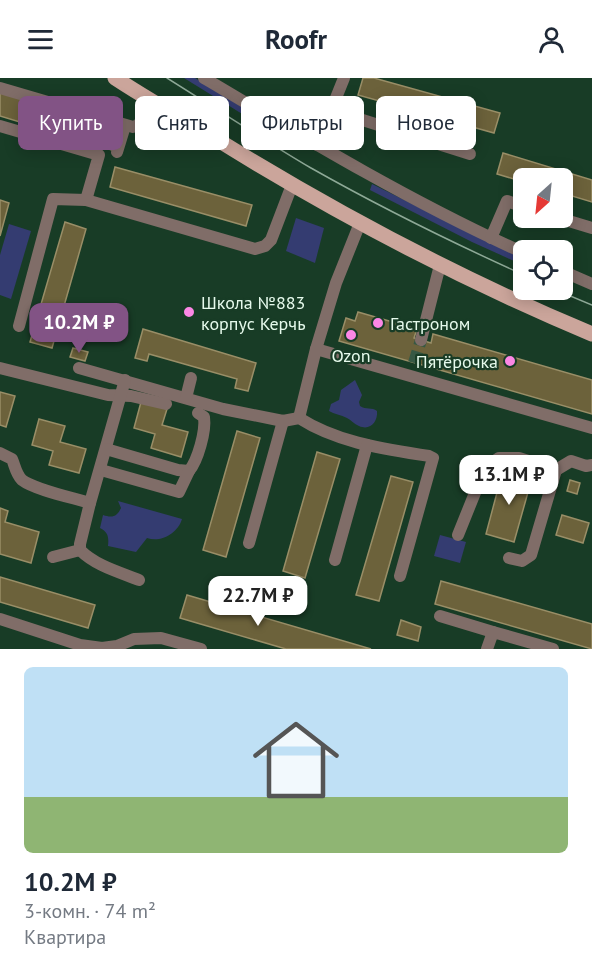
<!DOCTYPE html>
<html lang="ru">
<meta charset="utf-8">
<style>
:root{--surface:#fff;--page:#f2f2f3;--text:#1f2937;--muted:#747a83;--line:#e0e1e3;--accent:#825385}
body{margin:0;font-family:"PT Sans",sans-serif;background:var(--page);color:var(--text);height:100vh;display:flex;flex-direction:column;font-size:22px;white-space:nowrap}
*{box-sizing:border-box;margin:0}
p{font-size:20px;color:var(--muted)}
.icon{flex:none;width:33px;height:33px;fill:none;stroke:currentColor;stroke-width:2;stroke-linecap:round;stroke-linejoin:round}
.map{position:relative;height:571px;overflow:hidden}
.side{display:flex;flex-direction:column;background:var(--surface);flex:1}
.side>*{flex:none}
.guide{position:absolute;left:18px;top:18px;width:556px;height:54px;display:flex;gap:12px}
.needle{width:39px;rotate:207deg}
.fabs{position:absolute;left:513px;top:90px;display:grid;gap:12px}
.fabs a{display:grid;place-items:center;width:60px;height:60px;border-radius:9px;background:var(--surface);box-shadow:0 3px 15px #0003;font-size:30px}
.price{position:absolute;translate:-50% -51px;padding:0 14px;border-radius:12px;background:#fff;color:#222;font-size:20px;line-height:39px;filter:drop-shadow(0 2px 3px #0008)}
.price::after{content:'';position:absolute;left:50%;top:36px;width:18px;height:14px;margin-left:-9px;background:inherit;clip-path:polygon(0 0,100% 0,50% 100%)}
.price.active{background:var(--accent);color:#fff}
ul{padding:0;list-style:none}
li{display:grid;align-content:center;gap:12px;height:318px;padding:0 24px}
li+li{border-top:2px solid var(--line)}
li span{display:grid;place-items:center;height:186px;border-radius:9px;color:#555}
li>.icon{margin-inline-start:auto}
span .icon{width:108px;height:108px;fill:#fffc;stroke-width:1}
li b{font-size:26px}
.chip{padding:0 21px;border-radius:9px;background:var(--surface);box-shadow:0 3px 15px #0003;font-size:21px;line-height:54px}
.chip.active{background:var(--accent);color:#fff}
header{display:flex;justify-content:space-between;align-items:center;height:78px;padding:0 24px;background:var(--surface);font-size:27px;font-weight:800}
.map>svg:first-child{display:block}
.green{fill:#343c71}
.building{fill:#6c623b;stroke:#998e67;stroke-width:1.5}
.lines{fill:none;stroke-linecap:round;stroke-linejoin:round}
.minor-tunnel{stroke:#375844;stroke-width:12;stroke-dasharray:12 6;stroke-linecap:butt}
.minor{stroke:#806d68;stroke-width:12}
.major{stroke:#cba59b;stroke-width:15}
.tram{stroke:#8ea997;stroke-width:1.5}
.poi-dot{fill:#fb87e5;stroke:#183c26;stroke-width:2}
.labels{text-anchor:middle;dominant-baseline:central;stroke-width:4.5;stroke-linejoin:round;paint-order:stroke}
.poi-label{font-size:18px;fill:#e6faec;stroke:#183c26;text-anchor:start}
</style>
<header><svg class="icon" aria-label="menu" viewBox="0 0 24 24"><path d="M4 6h16M4 12h16M4 18h16"/></svg>Roofr<svg class="icon" aria-label="person" viewBox="0 0 24 24"><circle cx="12" cy="8" r="4"/><path d="M4 21q1-7 8-7t8 7"/></svg></header>
<div class="map">
<svg width="592" height="571" viewBox="0 0 592 571">
<rect width="100%" height="100%" fill="#183c26"/>
<g class="green">
<path d="M184 0H195L292 60 289 65Z"/>
<path d="M372 106 523 181V187L472 164 370 112Z"/>
<path d="M296 140 324 150 315 185 286 173Z"/>
<path d="M9 146 31 153 11 221 0 217V177Z"/>
<path d="M355 302 362 317 359 324 360 328C366 332 372 329 377 333 378 344 370 353 359 348 354 346 351 342 347 340 341 337 334 336 329 333L331 326 339 322 341 312Z"/>
<path d="M118 423 182 441C178 455 161 465 147 460L136 474 108 468C109 459 108 454 100 450L103 437C112 440 117 439 121 430Z"/>
<path d="M440 457 466 464 460 485 434 478Z"/>
</g>
<g class="building">
<path d="M363 0H374L500 35 494 55 358 17Z"/>
<path d="M0 12 119 48 112 72 0 38Z"/>
<path d="M503 75 592 102V124L562 115V100H524V104L497 96Z"/>
<path d="M115 89 252 127 246 148 110 109Z"/>
<path d="M0 122 9 125 0 158Z"/>
<path d="M65 144 86 151 52 270 30 264Z"/>
<path d="M358 234 417 251 414 260 431 265 433 256 592 302V336L339 263 346 240 355 243Z"/>
<path d="M143 251 256 285 248 313 235 310 237 301 149 276 147 283 135 280Z"/>
<path d="M73 270 88 274 85 283 70 279Z"/>
<path d="M0 314 15 318 6 349 0 347Z"/>
<path d="M141 324 167 331 162 347 188 354 181 379 151 370 155 356 134 350Z"/>
<path d="M39 341 65 348 60 364 86 371 79 395 49 387 53 373 32 367Z"/>
<path d="M237 353 260 360 226 479 203 472Z"/>
<path d="M317 374 340 381 305 500 283 493Z"/>
<path d="M503 392 532 400 514 464 486 456Z"/>
<path d="M391 398 413 404 379 523 356 517Z"/>
<path d="M570 402 580 405 577 416 567 413Z"/>
<path d="M0 430 8 433 5 444 39 454 31 485 0 476Z"/>
<path d="M562 437 589 445 583 465 556 457Z"/>
<path d="M0 499 95 527 88 550 0 524Z"/>
<path d="M441 503 592 546V571L435 526Z"/>
<path d="M187 517 371 571H286L197 545 180 540Z"/>
<path d="M401 542 421 549 418 563 397 557Z"/>
</g>
<g class="lines">
<path class="minor-tunnel" d="M414 285 421 262"/>
<g class="minor">
<path d="M204 0C308 62 413 125 524 175"/>
<path d="M0 10 133 49 138 47 155 24"/>
<path d="M331 32 470 76"/>
<path d="M0 48 99 77 86 122"/>
<path d="M317 67 344 0"/>
<path d="M117 74 125 48"/>
<path d="M559 140 592 150"/>
<path d="M491 160 507 123 524 129"/>
<path d="M562 193 592 206"/>
<path d="M19 248 53 121 86 122 255 171 265 168 271 162 292 107"/>
<path d="M421 262 440 187"/>
<path d="M316 271 592 350"/>
<path d="M0 290 108 317 131 318 166 326"/>
<path d="M79 290 223 331 283 343 299 340C338 365 385 371 429 378L433 380 400 498"/>
<path d="M125 302 90 425 80 466V472C96 488 119 494 139 502"/>
<path d="M186 320 191 300"/>
<path d="M299 340 316 271 336 205 360 145"/>
<path d="M106 371 178 392 189 393C198 382 206 353 204 339L198 335"/>
<path d="M0 375 12 381C15 388 16 396 22 402 35 412 74 420 90 425"/>
<path d="M101 392 179 414 189 393"/>
<path d="M458 457 485 390 499 380H519L556 392 571 383 586 388 592 387"/>
<path d="M249 465 283 343"/>
<path d="M53 479 80 472"/>
<path d="M509 480 522 483 531 477 556 392"/>
<path d="M335 482 367 367"/>
<path d="M440 538 493 554"/>
<path d="M0 541 80 567 102 570 117 568 134 561 161 560 201 571"/>
<path d="M487 571 493 554 553 571"/>
</g>
<path class="major" d="M115 0C147 21 180 40 213 59 334 134 460 201 592 256"/>
<g class="tram">
<path d="M167 0C215 30 262 61 311 90 380 129 451 164 524 197"/>
<path d="M556 212 592 227"/>
</g>
</g>
<g class="poi-dot">
<circle cx="189" cy="234" r="6"/>
<circle cx="378" cy="245" r="6"/>
<circle cx="351" cy="257" r="6"/>
<circle cx="510" cy="283" r="6"/>
</g>
<g class="labels">
<g class="poi-label">
<text x="201" y="224">Школа №883<tspan x="201" dy="21">корпус Керчь</tspan></text>
<text x="390" y="245">Гастроном</text>
<text x="351" y="277" text-anchor="middle">Ozon</text>
<text x="498" y="283" text-anchor="end">Пятёрочка</text>
</g>
</g>
</svg>
<div class="fabs">
<a><svg class="needle" viewBox="-14 -14 28 28"><path d="M0-13l5 13h-10z" fill="#e53935"/><path d="M0 13l5-13h-10z" fill="#747a83"/></svg></a>
<a><svg class="icon" aria-label="locate" viewBox="0 0 24 24"><circle cx="12" cy="12" r="6"/><path d="M12 2v4M12 18v4M2 12h4M18 12h4"/></svg></a>
</div>
<b class="price active" style="left:79px;top:276px">10.2M ₽</b>
<b class="price" style="left:509px;top:428px">13.1M ₽</b>
<b class="price" style="left:258px;top:549px">22.7M ₽</b>
<div class="guide">
<a class="chip active">Купить</a>
<a class="chip">Снять</a>
<a class="chip">Фильтры</a>
<a class="chip">Новое</a>
</div>
</div>
<section class="side">
<ul>
<li><span style="background:linear-gradient(#bfe0f5 70%,#8fb573 0)"><svg class="icon" aria-label="home" viewBox="0 0 24 24"><path d="M3 11l9-7 9 7M6 9v11h12V9"/></svg></span><div><b>10.2M ₽</b><p>3-комн. · 74 m²</p><p>Квартира</p></div></li>
</ul>
</section>
